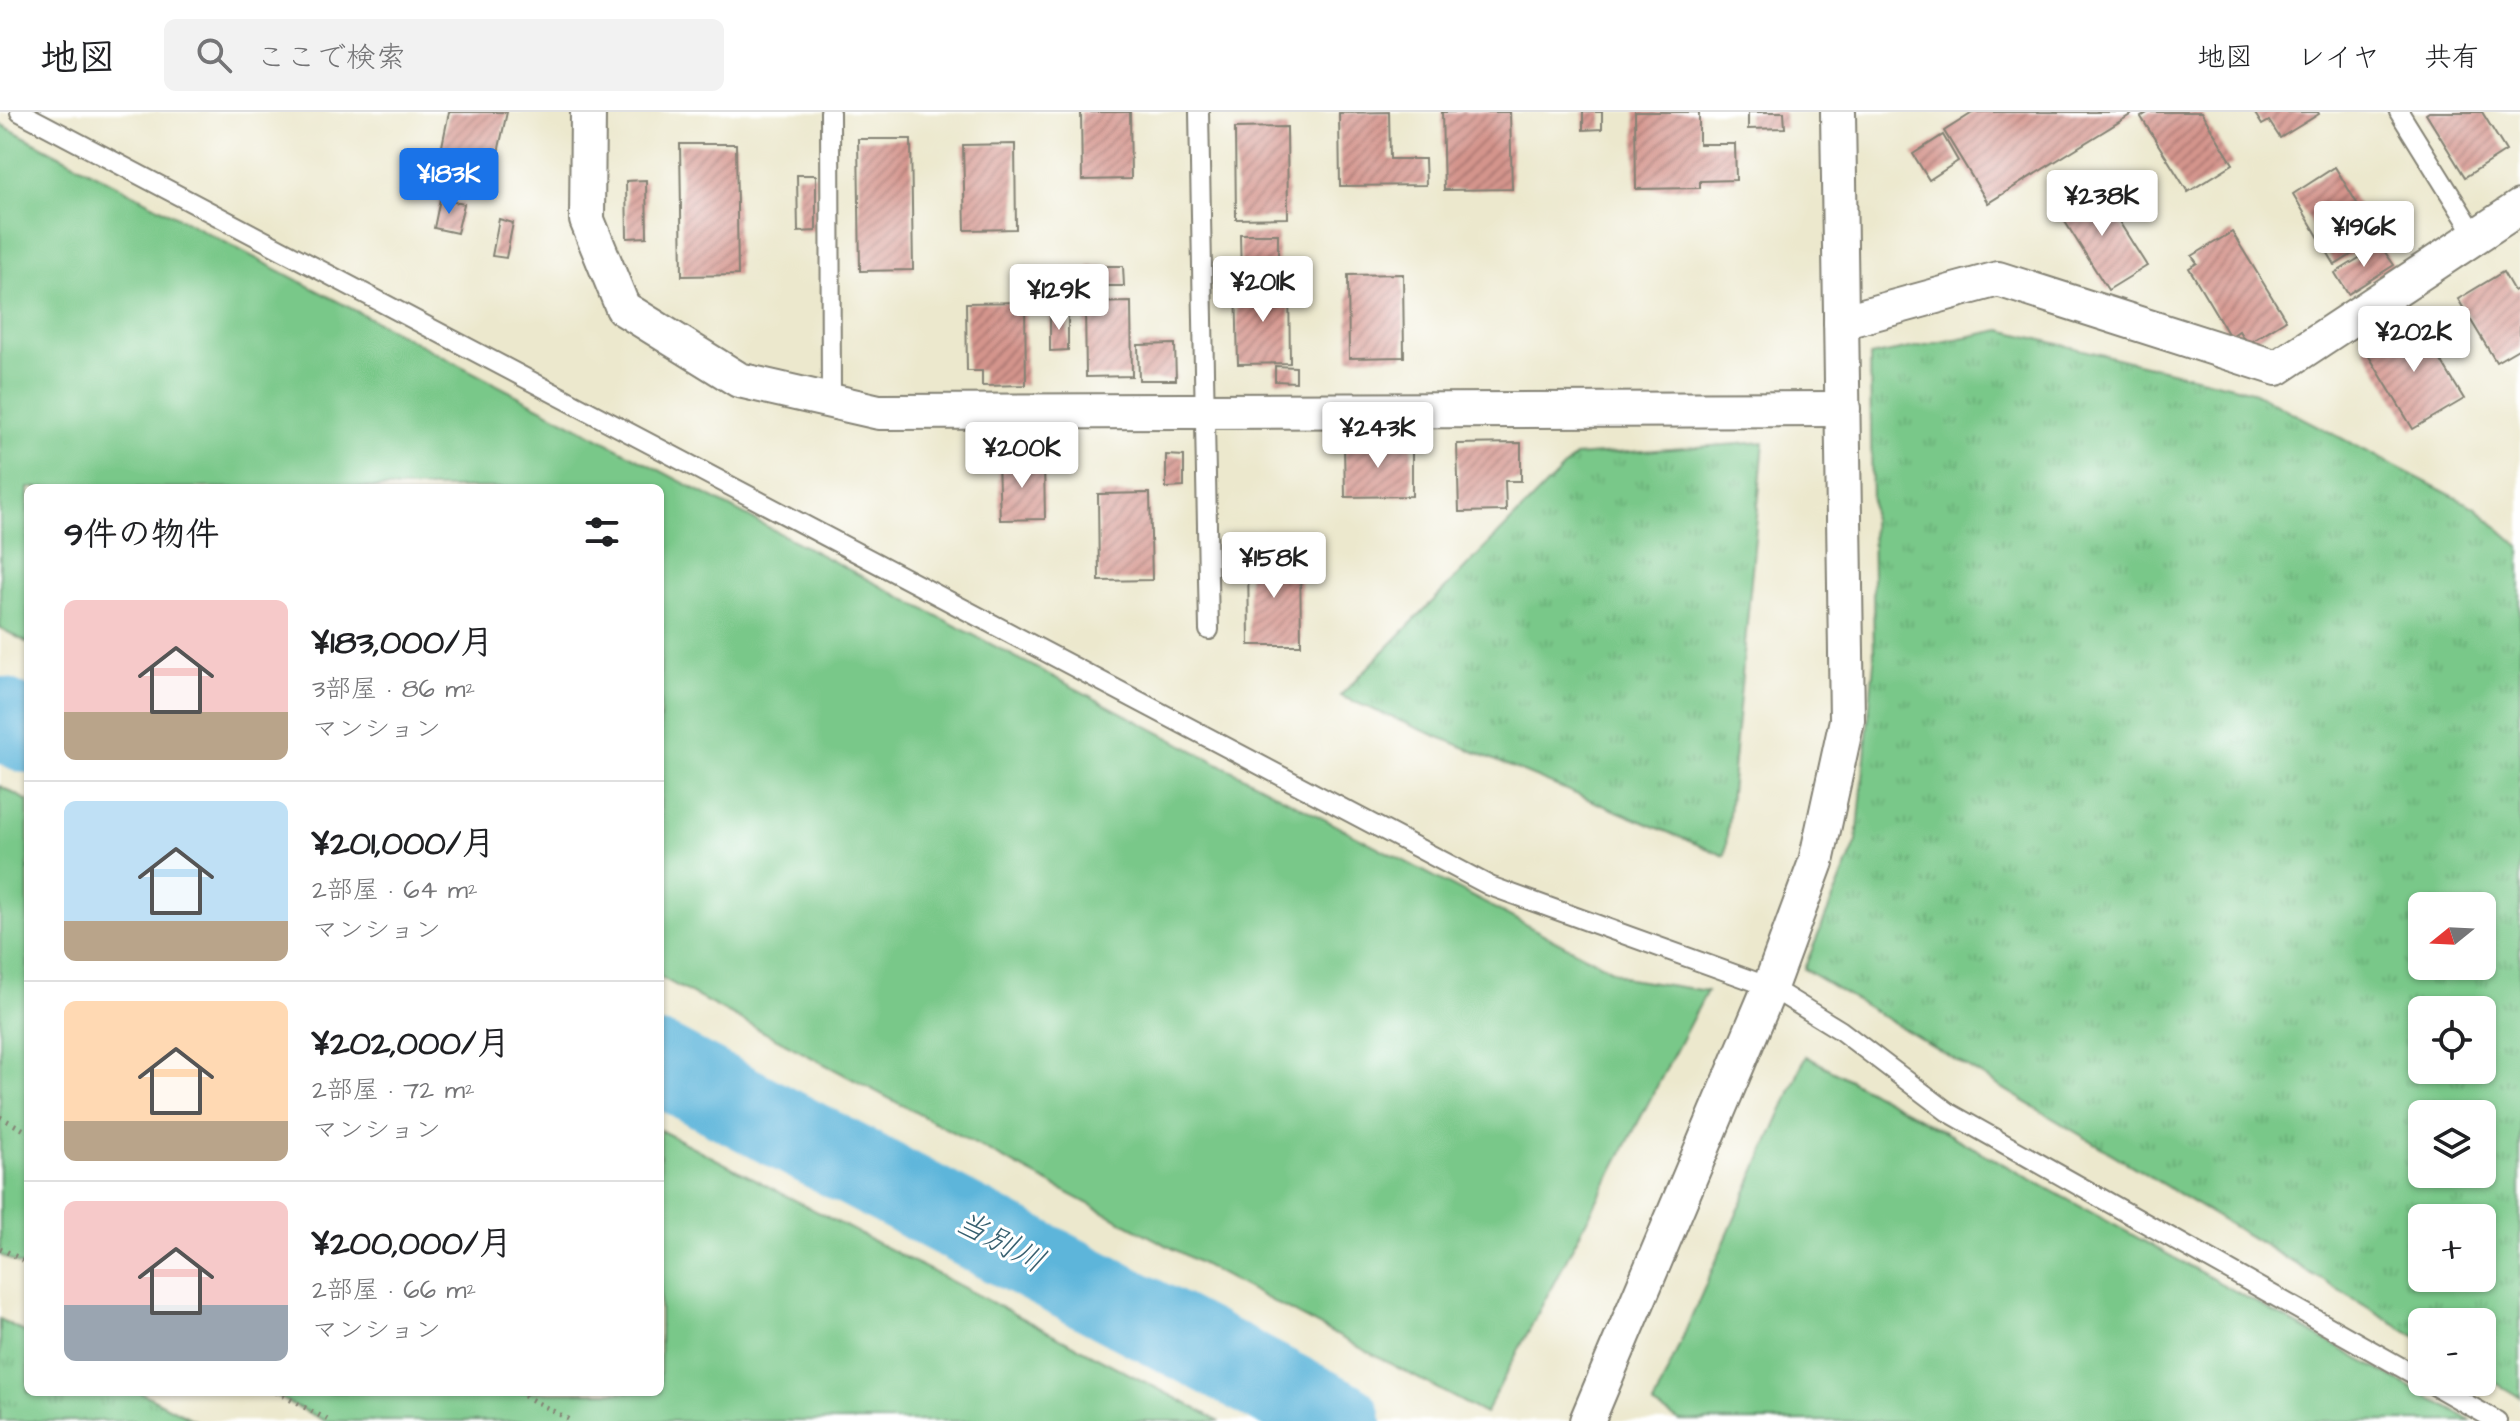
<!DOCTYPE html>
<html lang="ja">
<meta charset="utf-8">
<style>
:root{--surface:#fff;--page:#f2f2f2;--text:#202124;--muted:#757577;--line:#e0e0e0;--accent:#1a73e8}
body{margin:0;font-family:"Architects Daughter","Klee One",sans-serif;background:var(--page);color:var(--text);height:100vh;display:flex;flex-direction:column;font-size:30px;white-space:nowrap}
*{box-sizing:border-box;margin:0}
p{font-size:26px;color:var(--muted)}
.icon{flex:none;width:44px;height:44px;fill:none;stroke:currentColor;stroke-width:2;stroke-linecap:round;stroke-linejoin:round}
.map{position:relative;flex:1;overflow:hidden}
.sheet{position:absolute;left:24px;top:372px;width:640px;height:912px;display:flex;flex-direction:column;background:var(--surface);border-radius:12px;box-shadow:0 2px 6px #0004}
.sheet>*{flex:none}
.needle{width:52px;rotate:252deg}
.fabs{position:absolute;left:2408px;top:780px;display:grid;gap:16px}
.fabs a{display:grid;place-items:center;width:88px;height:88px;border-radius:12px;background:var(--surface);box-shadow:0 2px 6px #0004;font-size:40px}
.price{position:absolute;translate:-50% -68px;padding:0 18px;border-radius:8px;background:#fff;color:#222;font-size:26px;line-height:52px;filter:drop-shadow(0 2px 4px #0008)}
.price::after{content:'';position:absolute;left:50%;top:48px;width:24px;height:18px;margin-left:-12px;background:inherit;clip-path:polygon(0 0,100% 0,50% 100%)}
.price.selected{background:var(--accent);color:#fff}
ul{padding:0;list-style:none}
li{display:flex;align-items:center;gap:24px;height:200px;padding:0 40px}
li+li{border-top:2px solid var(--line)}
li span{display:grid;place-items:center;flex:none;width:224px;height:160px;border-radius:12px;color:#555}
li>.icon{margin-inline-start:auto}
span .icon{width:96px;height:96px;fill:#fffc;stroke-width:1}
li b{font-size:34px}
h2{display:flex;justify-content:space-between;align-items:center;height:96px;padding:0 40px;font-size:34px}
header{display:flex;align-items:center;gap:48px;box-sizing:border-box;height:112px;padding:0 40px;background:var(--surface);border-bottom:2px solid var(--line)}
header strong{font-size:38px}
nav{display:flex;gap:44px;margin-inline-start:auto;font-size:28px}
.search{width:560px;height:72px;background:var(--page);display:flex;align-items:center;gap:20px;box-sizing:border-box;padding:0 28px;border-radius:12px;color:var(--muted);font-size:30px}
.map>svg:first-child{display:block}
.grass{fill:#79c889;stroke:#4a7252;stroke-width:2}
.park{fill:url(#park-tufts);stroke:#4a7252;stroke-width:2;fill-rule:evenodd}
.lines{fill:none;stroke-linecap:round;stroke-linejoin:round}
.river{stroke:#5db5da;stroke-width:82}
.building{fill:url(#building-hatch)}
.lane-casing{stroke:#848274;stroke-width:22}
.street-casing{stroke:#848274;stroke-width:38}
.path{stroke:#848274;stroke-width:5;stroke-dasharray:2 6;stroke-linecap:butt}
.lane{stroke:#fff;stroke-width:18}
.street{stroke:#fff;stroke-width:34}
.labels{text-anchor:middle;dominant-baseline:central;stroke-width:6;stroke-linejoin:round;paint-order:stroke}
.water-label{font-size:32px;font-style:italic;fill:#396171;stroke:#fff}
</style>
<header>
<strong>地図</strong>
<div class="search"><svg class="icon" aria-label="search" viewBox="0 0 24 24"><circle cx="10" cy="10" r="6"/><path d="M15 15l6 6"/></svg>ここで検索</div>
<nav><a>地図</a><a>レイヤ</a><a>共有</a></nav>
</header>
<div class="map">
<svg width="2520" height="1309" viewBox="0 0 2520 1309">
<defs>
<pattern id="park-tufts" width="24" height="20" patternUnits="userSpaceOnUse" patternTransform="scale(2)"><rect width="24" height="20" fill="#79c889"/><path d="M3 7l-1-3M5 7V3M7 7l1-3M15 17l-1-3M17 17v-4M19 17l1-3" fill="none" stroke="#68ab76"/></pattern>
<pattern id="building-hatch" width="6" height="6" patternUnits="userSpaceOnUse" patternTransform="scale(2)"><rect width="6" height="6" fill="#d4948c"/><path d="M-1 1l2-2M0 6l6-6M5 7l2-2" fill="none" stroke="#ab7872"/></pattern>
</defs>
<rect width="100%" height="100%" fill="#fff"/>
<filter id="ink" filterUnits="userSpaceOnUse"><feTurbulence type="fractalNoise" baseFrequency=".0125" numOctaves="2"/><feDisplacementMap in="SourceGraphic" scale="16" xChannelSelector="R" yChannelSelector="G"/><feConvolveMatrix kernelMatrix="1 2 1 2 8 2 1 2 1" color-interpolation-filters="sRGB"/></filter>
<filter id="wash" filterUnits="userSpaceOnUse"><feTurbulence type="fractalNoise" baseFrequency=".006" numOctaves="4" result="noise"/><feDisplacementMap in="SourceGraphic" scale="32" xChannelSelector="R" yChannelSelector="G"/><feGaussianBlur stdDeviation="1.8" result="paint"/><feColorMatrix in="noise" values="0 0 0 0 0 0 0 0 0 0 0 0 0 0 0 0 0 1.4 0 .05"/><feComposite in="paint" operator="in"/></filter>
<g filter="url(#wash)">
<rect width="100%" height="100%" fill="#ece8cd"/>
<g class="grass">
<path d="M0 12 1629 867 1707 879 1485 1302 660 865V376H28V531L0 516Z"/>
<path d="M0 674 28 689V1157L0 1143Z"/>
<path d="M1806 944 2472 1309H1680L1653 1293Z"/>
<path d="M660 1018 1220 1309H325L268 1280H660Z"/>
</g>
<g class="park">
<path d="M2001 218 2249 278 2476 396 2520 435V1285L2482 1263V1210H2422V1228L1804 857 1857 729 1874 549 1870 244ZM2422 794H2482V854H2422ZM2422 898H2482V958H2422ZM2422 1002H2482V1062H2422ZM2422 1106H2482V1166H2422Z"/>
<path d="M1764 330 1725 744 1340 584 1575 344Z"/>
<path d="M0 1207 28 1222V1280H140L196 1309H0Z"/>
</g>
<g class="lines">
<g class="river">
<path d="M0 606 28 620"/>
<path d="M660 952 1341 1309"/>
</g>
</g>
<g id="blocks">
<g class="building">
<path d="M449 0H507L490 77 457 69 455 79 425 72 432 42 440 44Z"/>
<path d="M1081 0H1130L1131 67 1082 68Z"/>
<path d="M1389 0 1390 47H1425L1426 73 1340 74 1339 1Z"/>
<path d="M1442 0H1510L1512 77 1444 78Z"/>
<path d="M1583 0H1602V17L1583 18Z"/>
<path d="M1635 0H1699V32H1735L1736 68 1700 69V76L1636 77Z"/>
<path d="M1748 0H1784L1785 16 1748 17Z"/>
<path d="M1974 0H2135L1988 91 1944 19Z"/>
<path d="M2149 0H2201L2233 52 2188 80 2141 5Z"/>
<path d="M2254 0H2318L2319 2 2280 26 2269 9 2262 13Z"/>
<path d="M2429 0H2482L2506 39 2465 65 2426 2Z"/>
<path d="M1287 15 1288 106 1236 107 1235 16Z"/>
<path d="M1943 23 1958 49 1929 68 1913 42Z"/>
<path d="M858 27H911L913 158 860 159Z"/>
<path d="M680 32H736L738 163 682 164Z"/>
<path d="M1015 32 1016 117 965 118 963 33Z"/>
<path d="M2335 55 2378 126 2335 153 2293 82Z"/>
<path d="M797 63H816V119L798 120Z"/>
<path d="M646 68 647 125 627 126 626 69Z"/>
<path d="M2096 73 2147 154 2108 178 2057 97Z"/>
<path d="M440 87 464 92 457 121 434 116Z"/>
<path d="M499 107 513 111 506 146 492 144Z"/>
<path d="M2232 120 2286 208 2247 232 2239 219 2230 225 2189 156 2197 151 2192 144Z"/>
<path d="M1240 122H1278V163L1241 164Z"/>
<path d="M2380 133 2394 153 2348 182 2335 161Z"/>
<path d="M1088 154H1123L1124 174H1088Z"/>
<path d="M2503 160 2514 179 2520 176V236L2496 250 2458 187Z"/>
<path d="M1403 162 1404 245 1349 246 1348 163Z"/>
<path d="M1289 173 1290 251 1238 252 1236 174Z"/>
<path d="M1025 190 1026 273 982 274V259H967L966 191Z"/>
<path d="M1131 190 1132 264 1086 265 1085 191Z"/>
<path d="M1068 201V238L1050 239V202Z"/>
<path d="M2415 206 2464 287 2413 317 2364 236Z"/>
<path d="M1175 232 1176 268H1139L1138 233Z"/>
<path d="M1275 254 1296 255V270L1275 269Z"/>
<path d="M1412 331V384L1345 385 1344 332Z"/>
<path d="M1521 331V369H1505L1506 399 1459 400 1457 332Z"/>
<path d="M1166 343 1184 344V375L1166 376Z"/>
<path d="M1044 348 1045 407 1000 408 998 349Z"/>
<path d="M1150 381 1152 468 1099 469 1098 382Z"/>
<path d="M1248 442H1300L1301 533H1249Z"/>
</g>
</g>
</g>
<g filter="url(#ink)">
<use href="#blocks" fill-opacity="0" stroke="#848274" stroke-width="2"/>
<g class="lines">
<defs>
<g id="lane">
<path d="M20 0 1490 774 1770 875 1840 918 1948 1000 2422 1267"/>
<path d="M830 0 831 289"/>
<path d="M1199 0 1209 518"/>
<path d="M2399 0 2476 124"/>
<path d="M2428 1270 2497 1309"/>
</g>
<g id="street">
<path d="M588 0 587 108 623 196 739 268 879 300 1843 297"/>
<path d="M1841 210 1998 167 2277 256 2520 95"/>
<path d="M1587 1309 1770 875 1816 750 1847 608 1838 0"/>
</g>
</defs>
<use href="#lane" class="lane-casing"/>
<use href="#street" class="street-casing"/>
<g class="path">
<path d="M0 1005 28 1020"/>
<path d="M0 1136 28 1151"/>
<path d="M276 1280 330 1309"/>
<path d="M517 1280 572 1309"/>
</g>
<use href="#lane" class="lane"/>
<use href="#street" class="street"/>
</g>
</g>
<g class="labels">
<g class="water-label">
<text transform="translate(1000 1130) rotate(28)">当別川</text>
</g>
</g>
</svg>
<div class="fabs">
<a><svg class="needle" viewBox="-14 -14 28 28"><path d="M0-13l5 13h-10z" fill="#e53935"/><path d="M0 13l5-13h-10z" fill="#757577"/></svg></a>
<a><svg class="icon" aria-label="locate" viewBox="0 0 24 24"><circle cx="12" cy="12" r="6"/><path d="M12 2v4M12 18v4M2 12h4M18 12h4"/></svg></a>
<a><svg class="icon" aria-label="layers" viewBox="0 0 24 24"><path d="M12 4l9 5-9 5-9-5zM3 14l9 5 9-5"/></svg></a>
<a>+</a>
<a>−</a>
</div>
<b class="price selected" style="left:449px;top:104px">¥183K</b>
<b class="price" style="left:2102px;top:126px">¥238K</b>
<b class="price" style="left:2364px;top:157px">¥196K</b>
<b class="price" style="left:1263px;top:212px">¥201K</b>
<b class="price" style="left:1059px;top:220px">¥129K</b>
<b class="price" style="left:2414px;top:262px">¥202K</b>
<b class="price" style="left:1378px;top:358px">¥243K</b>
<b class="price" style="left:1022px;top:378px">¥200K</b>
<b class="price" style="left:1274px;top:488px">¥158K</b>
<section class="sheet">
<h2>9件の物件<svg class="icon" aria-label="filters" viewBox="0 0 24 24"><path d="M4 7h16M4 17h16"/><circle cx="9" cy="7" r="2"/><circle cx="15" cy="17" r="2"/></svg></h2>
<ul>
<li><span style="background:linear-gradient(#f6c9c9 70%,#b9a48a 0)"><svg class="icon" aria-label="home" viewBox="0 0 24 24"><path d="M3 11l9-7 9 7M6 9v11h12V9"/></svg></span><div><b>¥183,000/月</b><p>3部屋 · 86 m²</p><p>マンション</p></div></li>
<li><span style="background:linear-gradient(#bfe0f5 75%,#b9a48a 0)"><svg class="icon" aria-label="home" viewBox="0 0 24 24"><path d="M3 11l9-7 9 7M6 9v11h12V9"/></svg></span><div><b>¥201,000/月</b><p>2部屋 · 64 m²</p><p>マンション</p></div></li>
<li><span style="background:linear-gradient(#ffd9b3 75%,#b9a48a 0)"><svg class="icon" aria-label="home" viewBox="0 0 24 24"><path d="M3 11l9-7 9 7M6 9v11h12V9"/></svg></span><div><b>¥202,000/月</b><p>2部屋 · 72 m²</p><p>マンション</p></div></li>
<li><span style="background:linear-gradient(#f6c9c9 65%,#9aa5b1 0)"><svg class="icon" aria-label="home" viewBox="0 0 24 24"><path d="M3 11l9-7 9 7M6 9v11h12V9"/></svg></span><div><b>¥200,000/月</b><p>2部屋 · 66 m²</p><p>マンション</p></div></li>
</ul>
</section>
</div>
